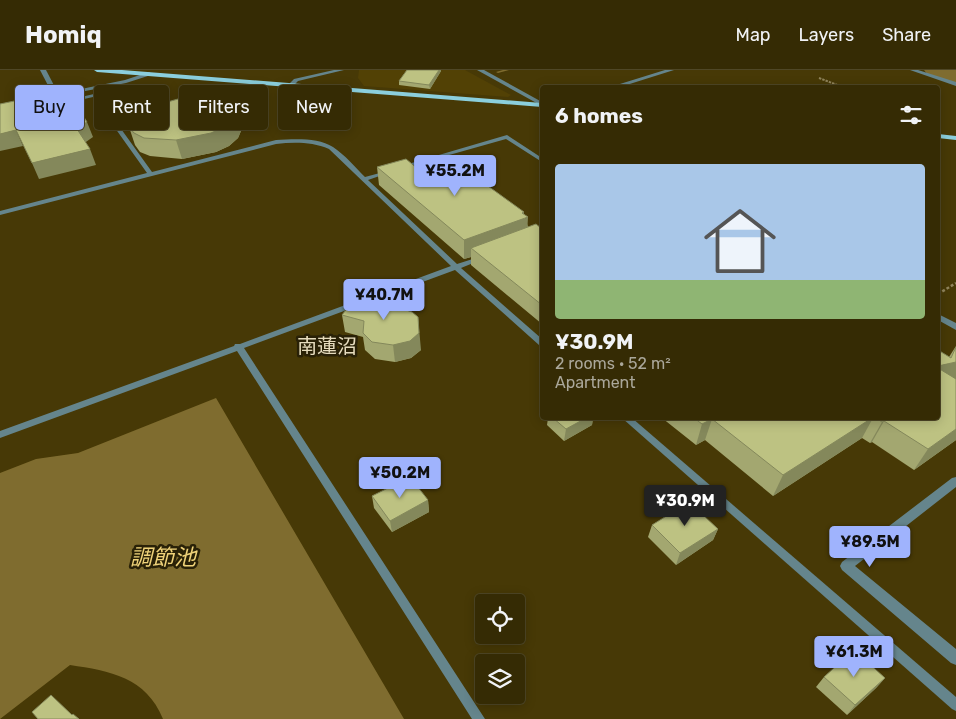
<!DOCTYPE html>
<meta charset="utf-8">
<style>
:root{--surface:#352b04;--page:#3d330e;--text:#f1f3f6;--muted:#aaa79a;--line:#4f4726;--accent:#9fb3fd}
body{margin:0;font-family:Rubik,"Noto Sans JP",sans-serif;background:var(--page);color:var(--text);height:100vh;display:flex;flex-direction:column;font-size:19px;white-space:nowrap}
*{box-sizing:border-box;margin:0}
p{font-size:16px;color:var(--muted)}
.icon{flex:none;width:28px;height:28px;fill:none;stroke:currentColor;stroke-width:2;stroke-linecap:round;stroke-linejoin:round}
.map{position:relative;flex:1;overflow:hidden}
.details{position:absolute;left:540px;top:15px;width:400px;height:335px;display:flex;flex-direction:column;background:var(--surface);border-radius:5px;box-shadow:0 2px 12px #0003,0 0 0 1px var(--line)}
.details>*{flex:none}
.top-card{position:absolute;left:15px;top:15px;width:450px;height:45px;display:flex;gap:10px}
.tools{position:absolute;left:475px;top:524px;display:grid;gap:10px}
.tools a{display:grid;place-items:center;width:50px;height:50px;border-radius:5px;background:var(--surface);box-shadow:0 2px 12px #0003,0 0 0 1px var(--line);font-size:25px}
.price{position:absolute;translate:-50% -42px;padding:0 11px;border-radius:5px;background:var(--accent);color:#111;font-size:16px;line-height:32px;filter:drop-shadow(0 1px 2px #0008)}
.price::after{content:'';position:absolute;left:50%;top:30px;width:15px;height:11px;margin-left:-8px;background:inherit;clip-path:polygon(0 0,100% 0,50% 100%)}
.price.on{background:#222;color:#fff}
ul{padding:0;list-style:none}
li{display:grid;align-content:center;gap:10px;height:265px;padding:0 15px}
li+li{border-top:1px solid var(--line)}
li span{display:grid;place-items:center;height:155px;border-radius:5px;color:#555}
li>.icon{margin-inline-start:auto}
span .icon{width:90px;height:90px;fill:#fffc;stroke-width:1}
li b{font-size:21px}
h2{display:flex;justify-content:space-between;align-items:center;height:60px;padding:0 15px;font-size:21px}
.tag{padding:0 18px;border-radius:5px;background:var(--surface);box-shadow:0 2px 12px #0003,0 0 0 1px var(--line);font-size:18px;line-height:45px}
.tag.on{background:var(--accent);color:#111}
header{display:flex;align-items:center;gap:30px;box-sizing:border-box;height:70px;padding:0 25px;background:var(--surface);border-bottom:1px solid var(--line)}
header strong{font-size:24px}
nav{display:flex;gap:28px;margin-inline-start:auto;font-size:18px}
.map>svg:first-child{display:block}
.built{fill:#524105}
.water{fill:#7f6c2f}
.lines{fill:none;stroke-linecap:round;stroke-linejoin:round}
.stream{fill:#7f6c2f;fill-rule:evenodd}
.river{fill:#7f6c2f;fill-rule:evenodd}
.path-far1{stroke:#90845b;stroke-width:2;stroke-dasharray:2.5 1;stroke-linecap:butt}
.path{stroke:#90845b;stroke-width:2.5;stroke-dasharray:3 2;stroke-linecap:butt}
.service{fill:#65858c;fill-rule:evenodd}
.minor{fill:#65858c;fill-rule:evenodd}
.tertiary{fill:#65858c;fill-rule:evenodd}
.primary{fill:#8bcfdd;fill-rule:evenodd}
.wall{fill:#a3a770}
.shaded-wall{fill:#84885b}
.building{fill:#bdc282;stroke:#84885b}
.labels{text-anchor:middle;dominant-baseline:central;stroke-width:5;stroke-linejoin:round;paint-order:stroke}
.quarter-label{font-size:20px;fill:#e6dcbe;stroke:#292107}
.near-water-label{font-size:22px;font-style:italic;fill:#efd279;stroke:#292107}
</style>
<header>
<strong>Homiq</strong>
<nav><a>Map</a><a>Layers</a><a>Share</a></nav>
</header>
<div class="map">
<svg width="956" height="649" viewBox="0 0 956 649">
<rect width="100%" height="100%" fill="#473906"/>
<path class="built" d="M359 0H465L511 25 508 27 364 16 358 8Z"/>
<path class="water" d="M216 328 404 649H163C146 607 110 601 70 595L0 649V403L36 389 78 383Z"/>
<g class="lines">
<path class="stream" d="M503 0H509L498 3 496 2Z"/>
<path class="river" d="M924 0H956V13L927 4Z"/>
<path class="path-far1" d="M819 8 845 18"/>
<path class="path" d="M938 224 956 213"/>
<g class="service">
<path d="M94 24H96L152 102 276 70C293 69 318 67 333 77 345 85 355 97 365 107L391 100V102L368 110 457 194 479 187H483V189L461 198 542 269V275H539L455 200 244 278 485 649H472L237 281 0 368V361L234 276 235 274H240L451 196 329 79C312 72 295 72 276 74L0 145V141L147 103 93 27 62 34 59 32Z"/>
<path d="M507 65 542 88V92L506 69 403 98 398 97Z"/>
<path d="M622 348H632L956 627V641L952 639Z"/>
</g>
<g class="minor">
<path d="M40 0H46L59 25 58 26 53 25Z"/>
<path d="M334 0H344L298 11 293 16 288 15 294 9Z"/>
<path d="M665 0H674L617 18H607Z"/>
<path d="M910 0H918L956 12V16Z"/>
<path d="M956 407V417L855 496 956 579V595L951 593 842 500 840 496 842 492 952 408Z"/>
</g>
<g class="tertiary">
<path d="M477 0H484L542 32V36Z"/>
<path d="M149 2 152 4 151 5 126 13 55 27 52 25 125 10Z"/>
<path d="M938 244 956 253V260L938 250Z"/>
</g>
<g class="primary">
<path d="M94 0H122L542 33V37L97 2Z"/>
<path d="M938 64 956 66V70L938 68Z"/>
</g>
</g>
<g class="wall">
<path d="M407 0H441V1L430 19 399 15V11Z"/>
<path d="M129 57 241 61 238 68 229 76 216 82 182 89 150 86 140 82 135 75Z"/>
<path d="M377 97 418 99 524 144 528 157 542 159V254L471 195V187L464 189 379 115Z"/>
<path d="M382 242 421 280 411 288 395 292 375 289 365 280 363 267 345 262 342 245Z"/>
<path d="M956 276V370L914 400 872 372 870 373 862 368 773 426 705 370 696 375 662 348H938L949 287Z"/>
<path d="M548 348H593L592 355 564 371 547 355Z"/>
<path d="M372 426 428 430 429 442 392 462 374 438Z"/>
<path d="M652 455 718 459 713 470 676 495 648 467Z"/>
<path d="M824 607 885 608 876 618 847 645 816 617Z"/>
</g>
<g class="shaded-wall">
<path d="M439 0H441V1L430 19 429 15Z"/>
<path d="M237 43 241 61 238 68 229 76 216 82 182 89 176 70Z"/>
<path d="M87 52 93 67 83 74 77 59Z"/>
<path d="M16 60 23 76 0 81V64Z"/>
<path d="M90 79 96 95 39 109 32 93Z"/>
<path d="M524 142V149L528 147 527 166 471 178V187L464 189V170Z"/>
<path d="M418 247 421 280 411 288 395 292 393 275Z"/>
<path d="M956 292V311L938 314V296Z"/>
<path d="M586 348H593L592 355 564 371 566 359Z"/>
<path d="M872 348H873L862 368 773 426 783 405Z"/>
<path d="M712 349 705 370 696 375 702 354Z"/>
<path d="M884 351 872 372 870 373 882 352Z"/>
<path d="M956 359V370L914 400 928 379Z"/>
<path d="M428 430 429 442 392 462 390 451Z"/>
<path d="M718 459 713 470 676 495 680 483Z"/>
<path d="M885 608 876 618 847 645 855 635Z"/>
</g>
<g class="building">
<path d="M407 0H439L429 15 399 11Z"/>
<path d="M67 20 87 52 77 59 90 79 32 93 16 60 0 64V34Z"/>
<path d="M196 27 225 31 234 36 237 43 234 50 224 57 211 63 176 70 144 68 134 63 129 57V51L135 44 146 38 178 29Z"/>
<path d="M406 89 418 99 452 90 524 142 522 143 528 147 464 170 377 97Z"/>
<path d="M536 154 542 159V235L471 178Z"/>
<path d="M362 219 382 242 385 233 412 242 418 247 419 263 410 271 393 275 372 272 363 263 364 251 342 245Z"/>
<path d="M956 277V292L938 296V280L951 288Z"/>
<path d="M938 298 956 309V359L928 379 884 351 882 352 876 348H938Z"/>
<path d="M553 348H586L566 359Z"/>
<path d="M694 348H872L783 405 712 349 702 354Z"/>
<path d="M410 407 428 430 390 451 372 426Z"/>
<path d="M689 432 718 459 680 483 652 455Z"/>
<path d="M854 580 885 608 855 635 824 607Z"/>
<path d="M51 625 72 645 73 644 79 649H38L32 642Z"/>
</g>
<g class="labels">
<g class="quarter-label">
<text x="327" y="276">南蓮沼</text>
</g>
<g class="near-water-label">
<text x="163" y="487">調節池</text>
</g>
</g>
</svg>
<div class="tools">
<a><svg class="icon" aria-label="locate" viewBox="0 0 24 24"><circle cx="12" cy="12" r="6"/><path d="M12 2v4M12 18v4M2 12h4M18 12h4"/></svg></a>
<a><svg class="icon" aria-label="layers" viewBox="0 0 24 24"><path d="M12 4l9 5-9 5-9-5zM3 14l9 5 9-5"/></svg></a>
</div>
<b class="price" style="left:455px;top:127px">¥55.2M</b>
<b class="price" style="left:384px;top:251px">¥40.7M</b>
<b class="price" style="left:400px;top:429px">¥50.2M</b>
<b class="price on" style="left:685px;top:457px">¥30.9M</b>
<b class="price" style="left:870px;top:498px">¥89.5M</b>
<b class="price" style="left:854px;top:608px">¥61.3M</b>
<div class="top-card">
<a class="tag on">Buy</a>
<a class="tag">Rent</a>
<a class="tag">Filters</a>
<a class="tag">New</a>
</div>
<section class="details">
<h2>6 homes<svg class="icon" aria-label="filters" viewBox="0 0 24 24"><path d="M4 7h16M4 17h16"/><circle cx="9" cy="7" r="2"/><circle cx="15" cy="17" r="2"/></svg></h2>
<ul>
<li><span style="background:linear-gradient(#a9c7e8 75%,#8fb573 0)"><svg class="icon" aria-label="home" viewBox="0 0 24 24"><path d="M3 11l9-7 9 7M6 9v11h12V9"/></svg></span><div><b>¥30.9M</b><p>2 rooms · 52 m²</p><p>Apartment</p></div></li>
</ul>
</section>
</div>
